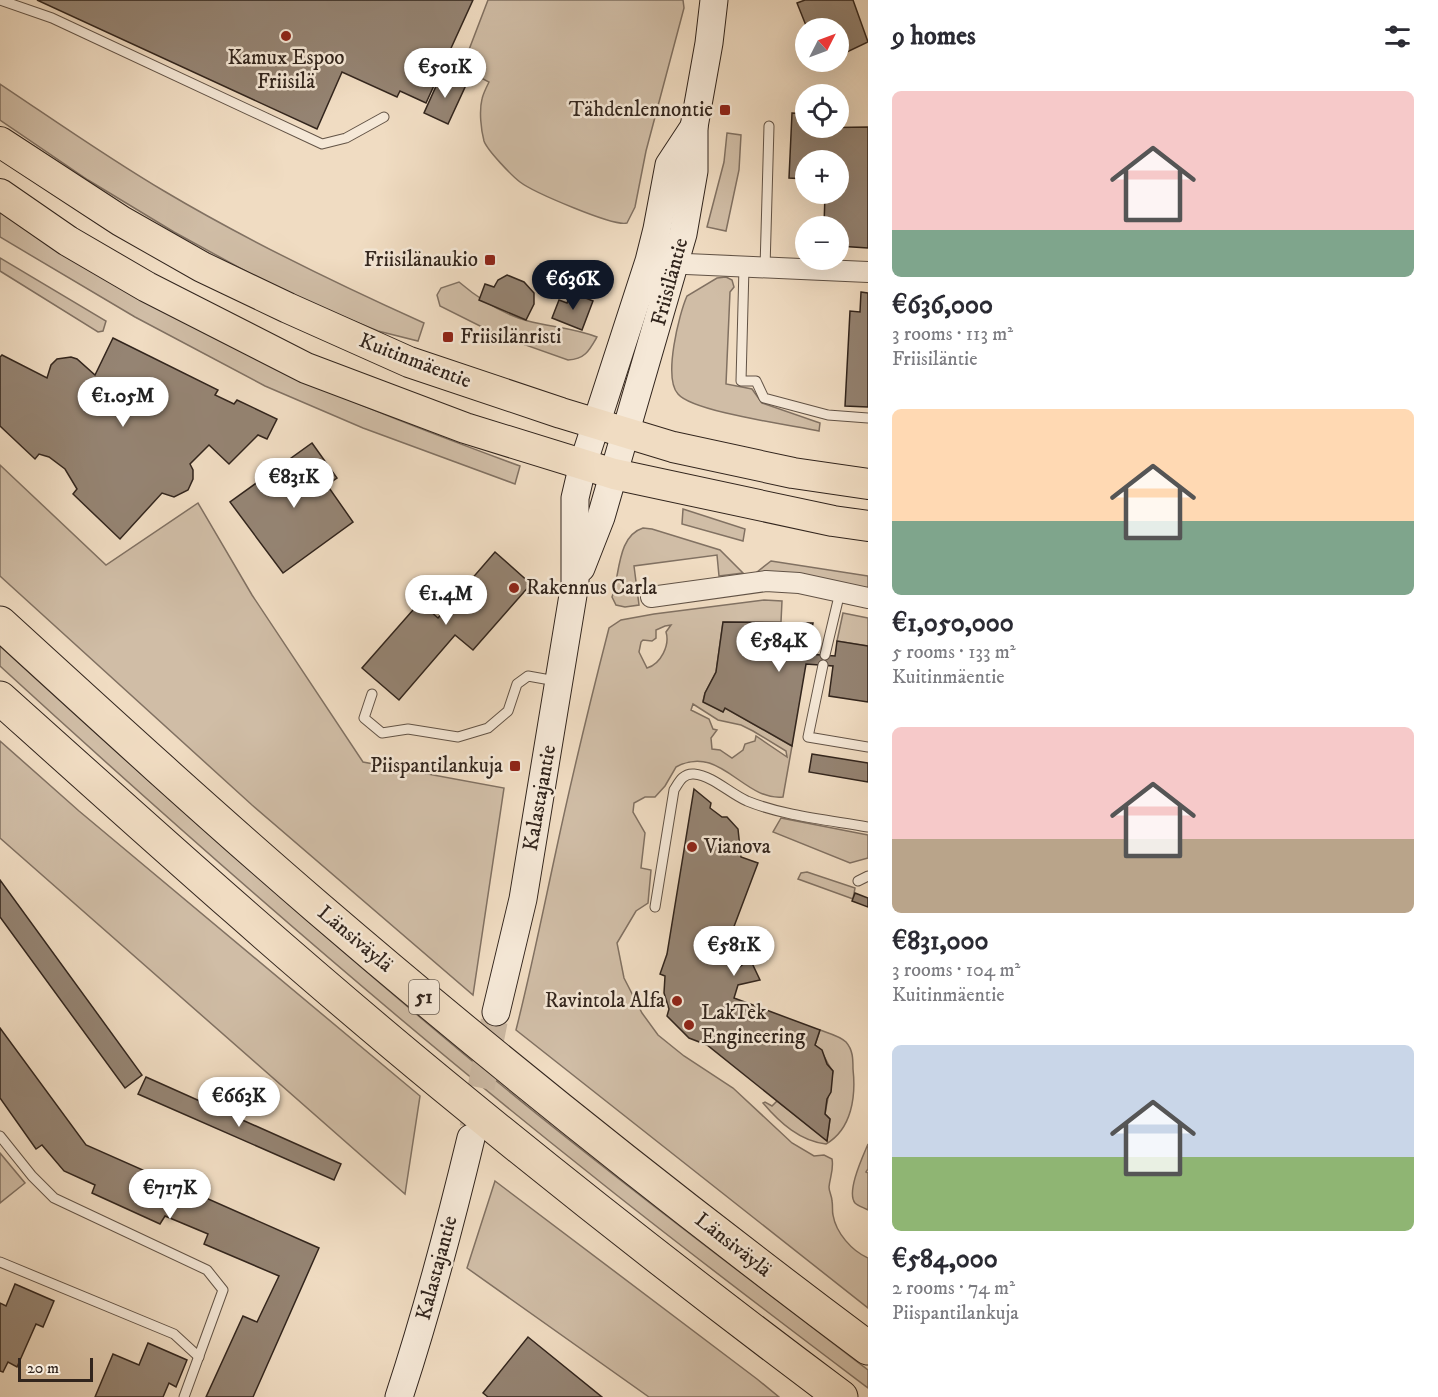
<!DOCTYPE html>
<meta charset="utf-8">
<style>
:root{--surface:#fff;--page:#f7f7f7;--text:#2b2b33;--muted:#7c7c81;--accent:#111827}
body{margin:0;font-family:"IM FELL DW Pica",serif;background:var(--page);color:var(--text);height:100vh;display:flex;flex-direction:column;font-size:22px;white-space:nowrap}
*{box-sizing:border-box;margin:0}
p{font-size:20px;color:var(--muted)}
.icon{flex:none;width:33px;height:33px;fill:none;stroke:currentColor;stroke-width:2;stroke-linecap:round;stroke-linejoin:round}
.map{position:relative;flex:1;overflow:hidden}
.details{display:flex;flex-direction:column;background:var(--surface);width:570px}
.details>*{flex:none}
.needle{width:39px;rotate:48deg}
.buttons{position:absolute;left:795px;top:18px;display:grid;gap:12px}
.buttons a{display:grid;place-items:center;width:54px;height:54px;border-radius:50%;background:var(--surface);box-shadow:0 6px 24px #0002;font-size:30px}
.scale{position:absolute;left:18px;bottom:15px;width:75px;box-sizing:border-box;padding-left:6px;border:3px solid #32251d;border-top:0;font-size:16px;line-height:21px;white-space:nowrap;color:#32251d;-webkit-text-stroke:4px #f5e8d7;paint-order:stroke}
.price{position:absolute;translate:-50% -51px;padding:0 14px;border-radius:21px;background:#fff;color:#222;font-size:20px;line-height:39px;filter:drop-shadow(0 2px 3px #0008)}
.price::after{content:'';position:absolute;left:50%;top:36px;width:18px;height:14px;margin-left:-9px;background:inherit;clip-path:polygon(0 0,100% 0,50% 100%)}
.price.active{background:var(--accent);color:#fff}
ul{padding:0;list-style:none}
li{display:grid;align-content:center;gap:12px;height:318px;padding:0 24px}
li span{display:grid;place-items:center;height:186px;border-radius:9px;color:#555}
li>.icon{margin-inline-start:auto}
span .icon{width:108px;height:108px;fill:#fffc;stroke-width:1}
li b{font-size:26px}
h2{display:flex;justify-content:space-between;align-items:center;height:72px;padding:0 24px;font-size:26px}
main{display:flex;flex:1;min-height:0}
.map>svg:first-child{display:block}
.green{fill:#d0bda6;stroke:#817162;stroke-width:1.5;fill-rule:evenodd}
.building{fill:#958473;stroke:#32251d;stroke-width:1.5}
.lines{fill:none;stroke-linecap:round;stroke-linejoin:round}
.secondary-tunnel{stroke:#cab7a1;stroke-width:27;stroke-dasharray:27 14;stroke-linecap:butt}
.lane-casing{stroke:#625346;stroke-width:11}
.street-casing{stroke:#625346;stroke-width:22}
.secondary-casing{stroke:#32251d;stroke-width:29}
.primary-casing{stroke:#32251d;stroke-width:32}
.highway-casing{stroke:#32251d;stroke-width:35}
.lane{stroke:#f5e8d7;stroke-width:9}
.street{stroke:#f5e8d7;stroke-width:20}
.secondary{stroke:#f5e8d7;stroke-width:27}
.primary{stroke:#f0dcc2;stroke-width:30}
.highway{stroke:#f0dcc2;stroke-width:33}
.poi-dot{fill:#8f2418;stroke:#f5e8d7;stroke-width:2}
.labels{text-anchor:middle;dominant-baseline:central;stroke-width:5;stroke-linejoin:round;paint-order:stroke}
.shield{fill:#f5e8d7;stroke:#6c6055;stroke-width:1.5}
.shield-label{font-size:20px;font-weight:bold;fill:#32251d}
.poi-label{font-size:21px;fill:#32251d;stroke:#f5e8d7;text-anchor:end}
.street-label{font-size:21px;fill:#32251d;stroke:#f5e8d7}
</style>
<main>
<div class="map">
<svg width="868" height="1397" viewBox="0 0 868 1397">
<rect width="100%" height="100%" fill="#f0dcc2"/>
<filter id="stains"><feTurbulence type="fractalNoise" baseFrequency=".00333" numOctaves="4"/><feColorMatrix values="0 0 0 0 .2 0 0 0 0 .09 0 0 0 0 .02 0 0 0 .5 -.17"/></filter>
<radialGradient id="worn" r=".72"><stop offset=".6" stop-color="#630" stop-opacity="0"/><stop offset="1" stop-color="#630" stop-opacity=".3"/></radialGradient>
<g class="green">
<path d="M488 0H683L684 8 646 151 635 207 627 223C614 227 533 192 520 182 512 176 487 150 484 141 481 130 479 111 482 99 483 94 486 88 489 82L462 68Z"/>
<path d="M0 84C54 120 108 158 164 191 248 241 335 283 424 323L418 341 378 331 319 307 249 273 174 232 88 180 0 120Z"/>
<path d="M727 133 741 135 739 170 726 231 707 227 724 162Z"/>
<path d="M0 208C55 243 109 281 166 312 281 376 397 421 520 466L515 484 363 428 265 386 135 317 0 237Z"/>
<path d="M0 258 106 321 103 331 98 332 0 271Z"/>
<path d="M726 277 732 280 734 287 730 292 726 384 752 389 762 403 820 423 819 431C791 425 693 412 678 394 663 378 679 314 687 296L717 278Z"/>
<path d="M459 282C479 299 502 314 528 321 551 327 575 328 597 337 589 351 585 359 568 360L500 336 440 306 437 295 441 288Z"/>
<path d="M0 465 106 565 198 503 252 595 363 762 504 788 473 995 252 805 0 576Z"/>
<path d="M683 509 745 529 743 541 682 524Z"/>
<path d="M643 528 652 529 720 550 743 573 719 576 717 555 634 566 639 605 625 607 616 605 612 597C620 575 617 536 643 528Z"/>
<path d="M771 561 868 576V588L783 573 757 572Z"/>
<path d="M764 600 782 601 781 622H723L716 672 705 693 703 701 723 712 725 708 792 746 783 797C743 801 720 743 676 767L665 786 655 797H645L634 803 633 812 645 833 641 868 651 870 648 903 636 911 617 943 624 978 642 1013 658 1035 684 1056 733 1088 792 1143 814 1156 824 1155 832 1159C834 1169 830 1177 829 1187 829 1192 832 1196 832 1201 833 1206 832 1211 833 1215 836 1233 852 1251 868 1258V1308L516 1030C531 971 543 911 556 851 572 776 590 702 609 628L621 620 654 614ZM671 625 666 632C670 645 661 664 647 668L639 652 641 642 643 640 652 641 656 638V630L665 626ZM693 704 718 720 741 725 753 731 786 751 787 757 756 736 755 741 745 744 743 750 732 758 720 750 712 749 711 738 717 730 713 729 709 719 691 710Z"/>
<path d="M843 613 868 618V646L837 641Z"/>
<path d="M0 646C165 797 332 946 505 1088 623 1185 746 1276 868 1370V1388C774 1317 681 1247 589 1173 386 1012 191 841 0 666Z"/>
<path d="M0 741 79 811 420 1096 405 1194 0 838Z"/>
<path d="M781 818 868 835V858L850 863 773 832Z"/>
<path d="M807 872 855 888 853 899 798 879 801 873Z"/>
<path d="M820 1030C828 1033 840 1036 846 1042 853 1050 853 1059 853 1069 856 1096 852 1129 826 1144 800 1141 780 1123 763 1103L765 1102 772 1106 777 1101 827 1140 830 1119 825 1114 833 1071C825 1062 825 1052 815 1045Z"/>
<path d="M868 1144V1169L866 1172 868 1173V1210C865 1208 858 1206 855 1203 846 1192 863 1156 868 1144Z"/>
<path d="M0 1153 25 1183 0 1203Z"/>
<path d="M495 1181 757 1379 779 1397H649L467 1268Z"/>
</g>
<g class="building">
<path d="M37 0H473L426 103 400 91 397 97 342 72 317 129Z"/>
<path d="M805 0H853L868 42 847 52 838 28H807L797 3Z"/>
<path d="M442 73 466 85 448 124 424 113Z"/>
<path d="M792 113 806 114V128L868 127V248L838 246V226H824L825 194H838V160H806V179L789 178Z"/>
<path d="M507 275 524 282 534 293V304L526 320 479 300 485 284 494 287 498 280Z"/>
<path d="M571 292 593 301 582 330 552 318 559 300 567 303Z"/>
<path d="M861 292 868 293V407L845 406 850 311 860 312Z"/>
<path d="M113 338 218 390 215 395 234 404 237 400 277 419 267 439 258 435 229 464 209 445 190 464 193 470V479L188 490 174 497 162 493 120 539 73 494 77 489 65 469 49 457 39 454 35 459 0 426V357L2 355 47 378 51 365 57 359 71 357 77 359 95 375Z"/>
<path d="M312 443 337 478 327 485 353 522 283 573 230 502Z"/>
<path d="M495 552 531 584 473 650 455 635 399 700 362 668 420 602 438 618Z"/>
<path d="M723 622 813 623 808 654 835 656 837 641 868 646V702L829 696 833 666 806 664 792 746 725 708 723 712 703 702 705 693 716 672Z"/>
<path d="M812 754 868 763V782L809 772Z"/>
<path d="M694 789 711 803 710 808 722 817H727L738 829 741 857 758 863 724 953 733 972 750 959 760 980 738 985 734 998 820 1030 815 1045 822 1050 827 1064 833 1071 831 1092 827 1099 825 1114 830 1119 827 1141 707 1045 689 1038 667 1016 669 1009 664 993 665 976 660 974 667 954Z"/>
<path d="M0 880 142 1075 125 1088 0 917Z"/>
<path d="M855 893 868 898V907L852 901Z"/>
<path d="M0 1028 86 1145 319 1248 253 1397H206L243 1316 257 1322 279 1276 204 1244 208 1234 165 1216 160 1224 92 1193 95 1185 64 1171 42 1145 36 1149 0 1098Z"/>
<path d="M146 1077 341 1164 334 1180 138 1094Z"/>
<path d="M15 1284 54 1301 43 1327 36 1324 17 1367 8 1362 3 1372 0 1371V1303L6 1306Z"/>
<path d="M528 1337 602 1397H488L483 1393Z"/>
<path d="M148 1343 187 1360 176 1387 169 1383 163 1397H95L113 1354 139 1365Z"/>
</g>
<g class="lines">
<path class="secondary-tunnel" d="M473 1128 496 1012"/>
<defs>
<g id="lane">
<path d="M0 0 52 18 322 144 346 138 384 117"/>
<path d="M744 267 741 381H756L764 398 828 415 868 418"/>
<path d="M765 268 769 126"/>
<path d="M825 655 840 592"/>
<path d="M823 665 808 737 868 747"/>
<path d="M372 694 364 718 382 733 408 729 458 737 488 728 508 711 517 684 528 676 556 681"/>
<path d="M858 881 868 876"/>
<path d="M655 907 674 790C679 782 683 773 694 774 713 776 729 793 747 801 784 816 828 820 868 827"/>
<path d="M0 1136 32 1176 54 1198 207 1270 223 1290 184 1397"/>
<path d="M0 1262 174 1334 199 1357"/>
</g>
<g id="street">
<path d="M664 263 868 272"/>
<path d="M651 597 766 581 799 583 868 598"/>
</g>
<g id="secondary">
<path d="M581 568 601 517 683 234 694 171V127L709 43 714 0"/>
<path d="M496 1012 523 899 575 583V498L583 464 649 261 657 229 669 165 694 127"/>
<path d="M399 1397C427 1312 450 1225 471 1138"/>
</g>
<g id="primary">
<path d="M0 142 121 221 202 267 288 308 409 362 561 413 673 447 793 473 868 484"/>
<path d="M0 194 68 241 147 287 306 368 465 428 614 474 833 521 868 526"/>
</g>
<g id="highway">
<path d="M0 623C105 719 210 815 318 908 496 1061 680 1207 868 1348"/>
<path d="M0 698C146 829 291 960 443 1085 573 1192 706 1296 841 1397"/>
</g>
</defs>
<use href="#lane" class="lane-casing"/>
<use href="#street" class="street-casing"/>
<use href="#secondary" class="secondary-casing"/>
<use href="#primary" class="primary-casing"/>
<use href="#highway" class="highway-casing"/>
<use href="#lane" class="lane"/>
<use href="#street" class="street"/>
<use href="#secondary" class="secondary"/>
<use href="#primary" class="primary"/>
<use href="#highway" class="highway"/>
</g>
<g class="poi-dot">
<circle cx="286" cy="36" r="6"/>
<rect x="719" y="104" width="12" height="12" rx="3"/>
<rect x="484" y="254" width="12" height="12" rx="3"/>
<rect x="442" y="331" width="12" height="12" rx="3"/>
<circle cx="514" cy="588" r="6"/>
<rect x="509" y="760" width="12" height="12" rx="3"/>
<circle cx="692" cy="847" r="6"/>
<circle cx="677" cy="1001" r="6"/>
<circle cx="689" cy="1025" r="6"/>
</g>
<g class="labels">
<rect class="shield" x="409" y="980" width="30" height="34" rx="4.5"/>
<g class="shield-label">
<text x="424" y="997">51</text>
</g>
<g class="poi-label">
<text x="286" y="58" text-anchor="middle">Kamux Espoo<tspan x="286" dy="24">Friisilä</tspan></text>
<text x="713" y="110">Tähdenlennontie</text>
<text x="478" y="260">Friisilänaukio</text>
<text x="460" y="337" text-anchor="start">Friisilänristi</text>
<text x="526" y="588" text-anchor="start">Rakennus Carla</text>
<text x="503" y="766">Piispantilankuja</text>
<text x="704" y="847" text-anchor="start">Vianova</text>
<text x="665" y="1001">Ravintola Alfa</text>
<text x="701" y="1013" text-anchor="start">LakTek<tspan x="701" dy="24">Engineering</tspan></text>
</g>
<g class="street-label">
<text transform="translate(670 282) rotate(-75)">Friisiläntie</text>
<text transform="translate(415 361) rotate(21)">Kuitinmäentie</text>
<text transform="translate(540 798) rotate(-80)">Kalastajantie</text>
<text transform="translate(355 939) rotate(40)">Länsiväylä</text>
<text transform="translate(733 1245) rotate(38)">Länsiväylä</text>
<text transform="translate(437 1268) rotate(-75)">Kalastajantie</text>
</g>
</g>
<rect width="100%" height="100%" filter="url(#stains)"/>
<rect width="100%" height="100%" fill="url(#worn)"/>
</svg>
<div class="buttons">
<a><svg class="needle" viewBox="-14 -14 28 28"><path d="M0-13l5 13h-10z" fill="#e53935"/><path d="M0 13l5-13h-10z" fill="#7c7c81"/></svg></a>
<a><svg class="icon" aria-label="locate" viewBox="0 0 24 24"><circle cx="12" cy="12" r="6"/><path d="M12 2v4M12 18v4M2 12h4M18 12h4"/></svg></a>
<a>+</a>
<a>−</a>
</div>
<div class="scale">20 m</div>
<b class="price" style="left:445px;top:99px">€501K</b>
<b class="price active" style="left:573px;top:311px">€636K</b>
<b class="price" style="left:123px;top:428px">€1.05M</b>
<b class="price" style="left:294px;top:509px">€831K</b>
<b class="price" style="left:446px;top:626px">€1.4M</b>
<b class="price" style="left:779px;top:673px">€584K</b>
<b class="price" style="left:734px;top:977px">€581K</b>
<b class="price" style="left:239px;top:1128px">€663K</b>
<b class="price" style="left:170px;top:1220px">€717K</b>
</div>
<section class="details">
<h2>9 homes<svg class="icon" aria-label="filters" viewBox="0 0 24 24"><path d="M4 7h16M4 17h16"/><circle cx="9" cy="7" r="2"/><circle cx="15" cy="17" r="2"/></svg></h2>
<ul>
<li><span style="background:linear-gradient(#f6c9c9 75%,#7fa58c 0)"><svg class="icon" aria-label="home" viewBox="0 0 24 24"><path d="M3 11l9-7 9 7M6 9v11h12V9"/></svg></span><div><b>€636,000</b><p>3 rooms · 113 m²</p><p>Friisiläntie</p></div></li>
<li><span style="background:linear-gradient(#ffd9b3 60%,#7fa58c 0)"><svg class="icon" aria-label="home" viewBox="0 0 24 24"><path d="M3 11l9-7 9 7M6 9v11h12V9"/></svg></span><div><b>€1,050,000</b><p>5 rooms · 133 m²</p><p>Kuitinmäentie</p></div></li>
<li><span style="background:linear-gradient(#f6c9c9 60%,#b9a48a 0)"><svg class="icon" aria-label="home" viewBox="0 0 24 24"><path d="M3 11l9-7 9 7M6 9v11h12V9"/></svg></span><div><b>€831,000</b><p>3 rooms · 104 m²</p><p>Kuitinmäentie</p></div></li>
<li><span style="background:linear-gradient(#c9d6e8 60%,#8fb573 0)"><svg class="icon" aria-label="home" viewBox="0 0 24 24"><path d="M3 11l9-7 9 7M6 9v11h12V9"/></svg></span><div><b>€584,000</b><p>2 rooms · 74 m²</p><p>Piispantilankuja</p></div></li>
</ul>
</section>
</main>
